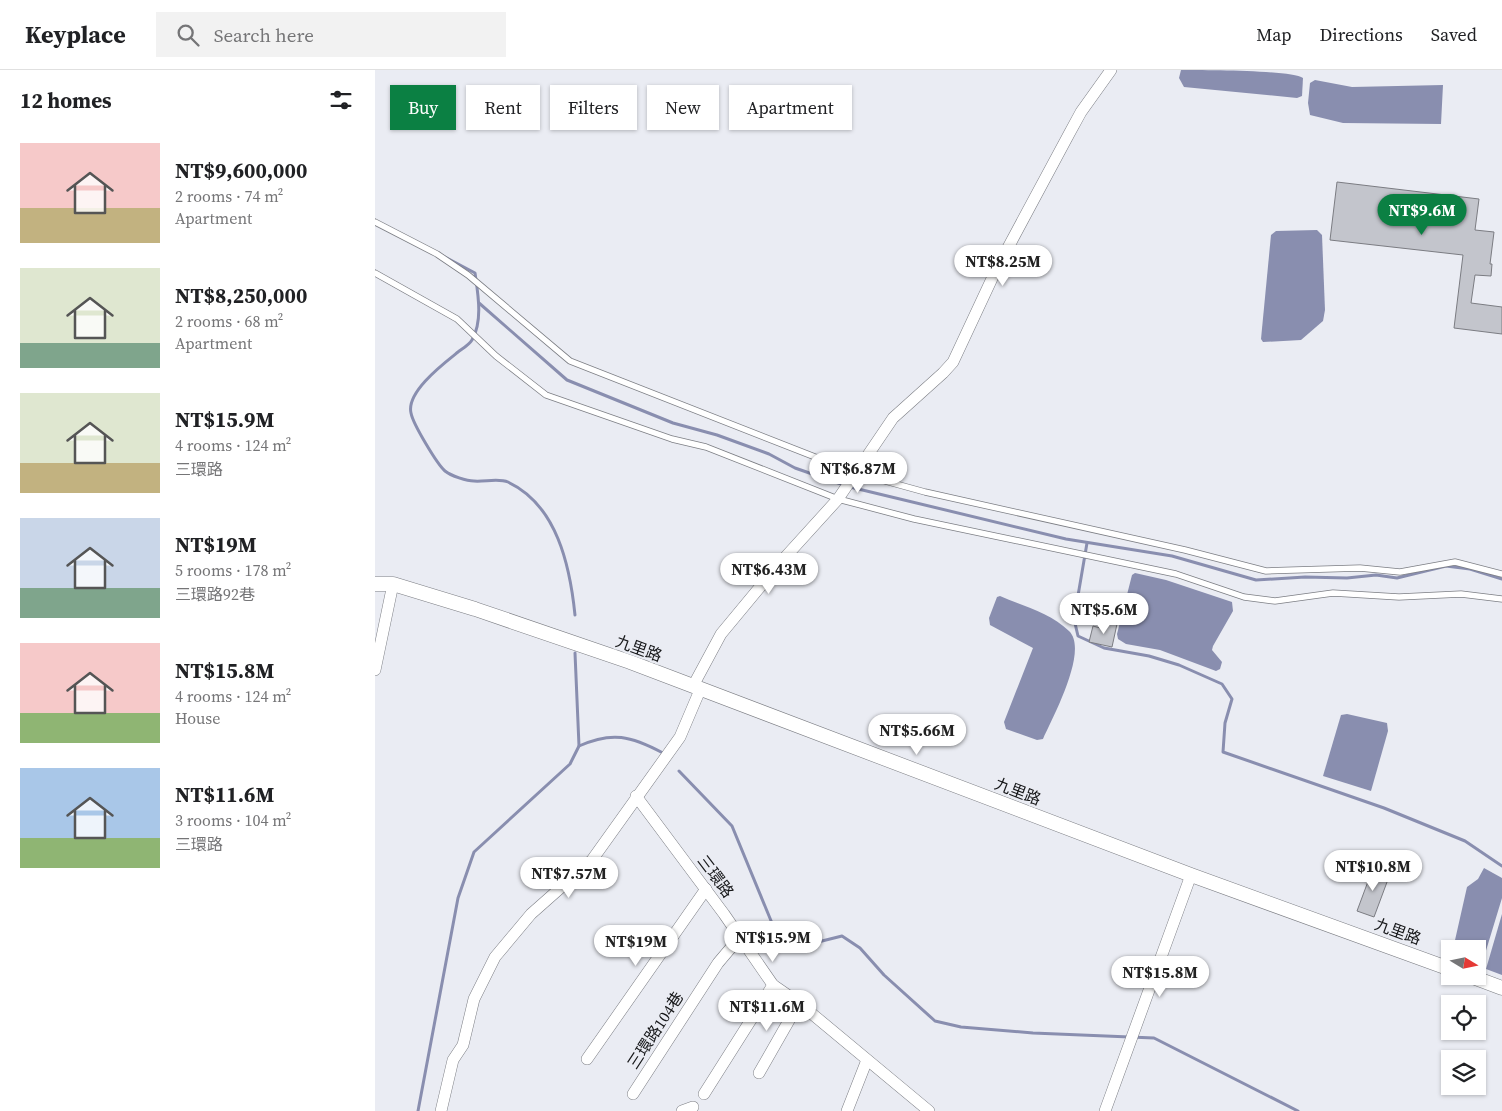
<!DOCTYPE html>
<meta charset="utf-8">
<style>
:root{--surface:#fff;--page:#f2f2f2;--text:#202124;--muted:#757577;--line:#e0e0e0;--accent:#0b8043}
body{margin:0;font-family:"Source Serif 4","Noto Sans TC",serif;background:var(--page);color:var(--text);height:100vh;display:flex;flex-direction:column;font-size:19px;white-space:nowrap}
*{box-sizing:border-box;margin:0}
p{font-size:16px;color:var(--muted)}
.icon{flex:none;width:28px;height:28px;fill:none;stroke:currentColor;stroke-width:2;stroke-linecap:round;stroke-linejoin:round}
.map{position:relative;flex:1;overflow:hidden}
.side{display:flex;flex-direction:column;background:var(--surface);width:375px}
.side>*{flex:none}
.hud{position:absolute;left:15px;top:15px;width:475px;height:45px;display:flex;gap:10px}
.needle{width:32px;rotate:100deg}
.controls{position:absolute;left:1066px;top:870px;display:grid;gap:10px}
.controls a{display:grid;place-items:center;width:45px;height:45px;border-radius:0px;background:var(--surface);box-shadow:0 1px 4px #0004;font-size:25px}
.price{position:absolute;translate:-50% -42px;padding:0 11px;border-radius:18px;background:#fff;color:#222;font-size:16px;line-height:32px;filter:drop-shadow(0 1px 2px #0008)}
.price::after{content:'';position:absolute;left:50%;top:30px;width:15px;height:11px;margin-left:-8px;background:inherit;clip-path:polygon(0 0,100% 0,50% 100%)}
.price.on{background:var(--accent);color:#fff}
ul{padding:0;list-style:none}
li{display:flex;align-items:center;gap:15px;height:125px;padding:0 20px}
li span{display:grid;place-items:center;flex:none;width:140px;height:100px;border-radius:0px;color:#555}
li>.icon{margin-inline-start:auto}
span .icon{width:60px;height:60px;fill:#fffc;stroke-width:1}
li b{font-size:21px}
h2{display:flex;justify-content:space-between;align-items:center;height:60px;padding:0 20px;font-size:21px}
.tag{padding:0 18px;border-radius:0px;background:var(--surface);box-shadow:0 1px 4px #0004;font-size:18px;line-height:45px}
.tag.on{background:var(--accent);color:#fff}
header{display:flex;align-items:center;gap:30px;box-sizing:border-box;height:70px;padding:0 25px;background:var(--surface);border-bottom:1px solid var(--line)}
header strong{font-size:24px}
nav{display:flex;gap:28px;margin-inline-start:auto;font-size:18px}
.search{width:350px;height:45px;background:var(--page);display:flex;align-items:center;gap:12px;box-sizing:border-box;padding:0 18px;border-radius:0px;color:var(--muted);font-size:19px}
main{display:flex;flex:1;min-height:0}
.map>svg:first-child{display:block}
.water{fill:#898eaf}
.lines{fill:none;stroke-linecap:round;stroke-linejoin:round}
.stream{stroke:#898eaf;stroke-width:3}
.building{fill:#c3c5cc;stroke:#7b7c82}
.service-casing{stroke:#7c7e84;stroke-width:7}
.minor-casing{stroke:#7c7e84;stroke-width:12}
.tertiary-casing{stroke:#7c7e84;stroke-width:15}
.service{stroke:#fff;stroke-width:5.5}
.minor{stroke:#fff;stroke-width:11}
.tertiary{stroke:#fff;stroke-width:14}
.labels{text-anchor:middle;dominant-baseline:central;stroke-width:4.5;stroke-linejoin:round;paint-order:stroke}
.street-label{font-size:16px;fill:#161719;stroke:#eaecf3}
</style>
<header>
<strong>Keyplace</strong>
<div class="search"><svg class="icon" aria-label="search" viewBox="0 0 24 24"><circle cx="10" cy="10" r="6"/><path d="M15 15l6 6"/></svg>Search here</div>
<nav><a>Map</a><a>Directions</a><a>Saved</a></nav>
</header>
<main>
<section class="side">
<h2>12 homes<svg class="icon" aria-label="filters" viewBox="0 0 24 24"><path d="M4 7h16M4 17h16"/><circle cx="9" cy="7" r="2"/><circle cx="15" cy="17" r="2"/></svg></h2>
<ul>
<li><span style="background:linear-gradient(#f6c9c9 65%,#c2b280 0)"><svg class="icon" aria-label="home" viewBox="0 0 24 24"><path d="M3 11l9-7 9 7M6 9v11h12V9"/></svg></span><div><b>NT$9,600,000</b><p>2 rooms · 74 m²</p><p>Apartment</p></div></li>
<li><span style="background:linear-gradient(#dfe7d0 75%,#7fa58c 0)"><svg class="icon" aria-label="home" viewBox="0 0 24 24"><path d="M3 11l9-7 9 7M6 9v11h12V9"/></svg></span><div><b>NT$8,250,000</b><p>2 rooms · 68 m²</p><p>Apartment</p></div></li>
<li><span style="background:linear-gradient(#dfe7d0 70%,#c2b280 0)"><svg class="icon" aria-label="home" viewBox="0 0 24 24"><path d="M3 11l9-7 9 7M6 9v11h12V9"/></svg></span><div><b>NT$15.9M</b><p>4 rooms · 124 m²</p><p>三環路</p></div></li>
<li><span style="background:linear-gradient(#c9d6e8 70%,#7fa58c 0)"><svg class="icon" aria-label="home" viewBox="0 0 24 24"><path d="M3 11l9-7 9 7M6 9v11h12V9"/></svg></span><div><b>NT$19M</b><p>5 rooms · 178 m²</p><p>三環路92巷</p></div></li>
<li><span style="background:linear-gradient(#f6c9c9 70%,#8fb573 0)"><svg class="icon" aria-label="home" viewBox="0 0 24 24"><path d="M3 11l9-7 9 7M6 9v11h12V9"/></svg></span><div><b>NT$15.8M</b><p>4 rooms · 124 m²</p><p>House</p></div></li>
<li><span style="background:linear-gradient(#a9c7e8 70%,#8fb573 0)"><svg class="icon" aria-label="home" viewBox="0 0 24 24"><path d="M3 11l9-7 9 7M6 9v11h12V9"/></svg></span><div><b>NT$11.6M</b><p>3 rooms · 104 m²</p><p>三環路</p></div></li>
</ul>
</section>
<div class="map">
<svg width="1127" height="1041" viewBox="0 0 1127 1041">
<rect width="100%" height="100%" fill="#eaecf3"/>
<g class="water">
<path d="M806 0C828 0 916 0 928 8L927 26 922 28 809 17 804 8Z"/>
<path d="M940 10 977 17 1068 15 1066 54 968 53 935 45 933 33 935 13Z"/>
<path d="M942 160 947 165 950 240 948 251 926 270 888 272 886 269 896 165 901 161Z"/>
<path d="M760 503 791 510 857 532 858 541 838 576 837 580 847 592 845 599 841 601 785 580 751 574 743 569 742 564 757 505Z"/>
<path d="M625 526C648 536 676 543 694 561 714 580 678 647 668 669L662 670 631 659 629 652 658 578 615 555 614 548 622 527Z"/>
<path d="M972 644 1012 653 1013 661 996 721 948 706 966 645Z"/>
<path d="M1109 798 1127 808V828L1106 897 1103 896 1102 879H1078L1092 817 1103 809Z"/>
<path d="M1127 844V905L1111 899Z"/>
</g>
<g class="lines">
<g class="stream">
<path d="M68 186 100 203C103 224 108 251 97 270 94 275 87 279 83 282 68 294 31 322 36 343 38 354 62 394 70 401 76 406 92 411 99 411 109 412 124 408 133 412 182 435 195 496 200 545"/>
<path d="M104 233 192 310 298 353 342 365 394 384 420 398 469 415"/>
<path d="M475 417 691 469 797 486 881 510 930 507 972 508 1001 505 1022 508 1071 496 1095 499 1127 509"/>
<path d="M712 473 699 549 703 566 729 578 774 586 804 595 847 614 857 629 850 653 848 682 1009 738 1090 771 1127 796"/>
<path d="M204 676C237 661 256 666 288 683"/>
<path d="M304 701 357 756 399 858 409 871 431 875 467 866 485 878 509 905 560 951 586 957 658 963 779 968 923 1041"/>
<path d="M43 1041 83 828 99 782 195 694 204 676 200 583"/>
</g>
</g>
<g class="building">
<path d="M962 112 1104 129 1100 160 1119 162 1115 194H1117L1116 206 1100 205 1096 233 1127 237V264L1079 258 1088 185 955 170Z"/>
<path d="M731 551 742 554 737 577 714 572 718 556 729 559Z"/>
<path d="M998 798 1015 804 999 847 982 841Z"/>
</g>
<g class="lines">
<defs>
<g id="service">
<path d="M0 152 62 184 93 205 195 291 481 403 550 422 810 480 891 501 985 498 1025 502 1080 492 1127 504"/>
<path d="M0 203 82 249 121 286 171 325 297 369 331 377 463 429 539 449 801 504 869 527 900 531 958 523 1024 527 1086 524 1127 529"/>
</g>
<g id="minor">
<path d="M0 600 18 514"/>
<path d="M318 616 346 564 404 494 463 429 518 348 568 303 578 292 621 200 694 64 706 42 736 0"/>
<path d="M261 726 349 844 398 915 424 933 554 1041"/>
<path d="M212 989 331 819"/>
<path d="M384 1003 424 933"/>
<path d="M258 1024 343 893 365 867"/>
<path d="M329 1024 398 915"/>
<path d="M66 1041 78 990 88 975 99 929 120 887 156 844 217 790 305 667 325 620"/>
<path d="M307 1041 318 1037"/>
<path d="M472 1041 492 990"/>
<path d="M730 1041 816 805"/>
</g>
<g id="tertiary">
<path d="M0 514H18L100 539 255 592 816 805 1075 899"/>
<path d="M1095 906 1127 918"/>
</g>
</defs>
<use href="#service" class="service-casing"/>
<use href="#minor" class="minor-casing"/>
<use href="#tertiary" class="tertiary-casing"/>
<use href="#service" class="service"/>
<use href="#minor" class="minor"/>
<use href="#tertiary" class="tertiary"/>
</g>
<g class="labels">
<g class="street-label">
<text transform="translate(264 578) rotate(20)">九里路</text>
<text transform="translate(643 721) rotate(21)">九里路</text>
<text transform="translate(341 806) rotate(53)">三環路</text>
<text transform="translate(1023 861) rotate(20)">九里路</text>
<text transform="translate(280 960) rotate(-57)">三環路104巷</text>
</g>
</g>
</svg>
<div class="controls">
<a><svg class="needle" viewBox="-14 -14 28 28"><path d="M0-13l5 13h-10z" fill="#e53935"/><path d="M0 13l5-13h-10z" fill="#757577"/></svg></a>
<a><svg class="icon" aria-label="locate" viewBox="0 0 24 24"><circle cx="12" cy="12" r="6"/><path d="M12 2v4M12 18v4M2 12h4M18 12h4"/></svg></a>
<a><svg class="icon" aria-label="layers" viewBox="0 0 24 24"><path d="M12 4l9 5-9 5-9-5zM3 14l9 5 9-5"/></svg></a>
</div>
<b class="price on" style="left:1047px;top:166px">NT$9.6M</b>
<b class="price" style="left:628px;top:217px">NT$8.25M</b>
<b class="price" style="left:483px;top:424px">NT$6.87M</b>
<b class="price" style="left:394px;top:525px">NT$6.43M</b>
<b class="price" style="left:729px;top:565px">NT$5.6M</b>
<b class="price" style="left:542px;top:686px">NT$5.66M</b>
<b class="price" style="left:998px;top:822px">NT$10.8M</b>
<b class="price" style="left:194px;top:829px">NT$7.57M</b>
<b class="price" style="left:398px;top:893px">NT$15.9M</b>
<b class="price" style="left:261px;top:897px">NT$19M</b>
<b class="price" style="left:785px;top:928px">NT$15.8M</b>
<b class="price" style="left:392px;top:962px">NT$11.6M</b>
<div class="hud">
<a class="tag on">Buy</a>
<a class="tag">Rent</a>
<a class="tag">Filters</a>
<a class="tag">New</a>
<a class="tag">Apartment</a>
</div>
</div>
</main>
